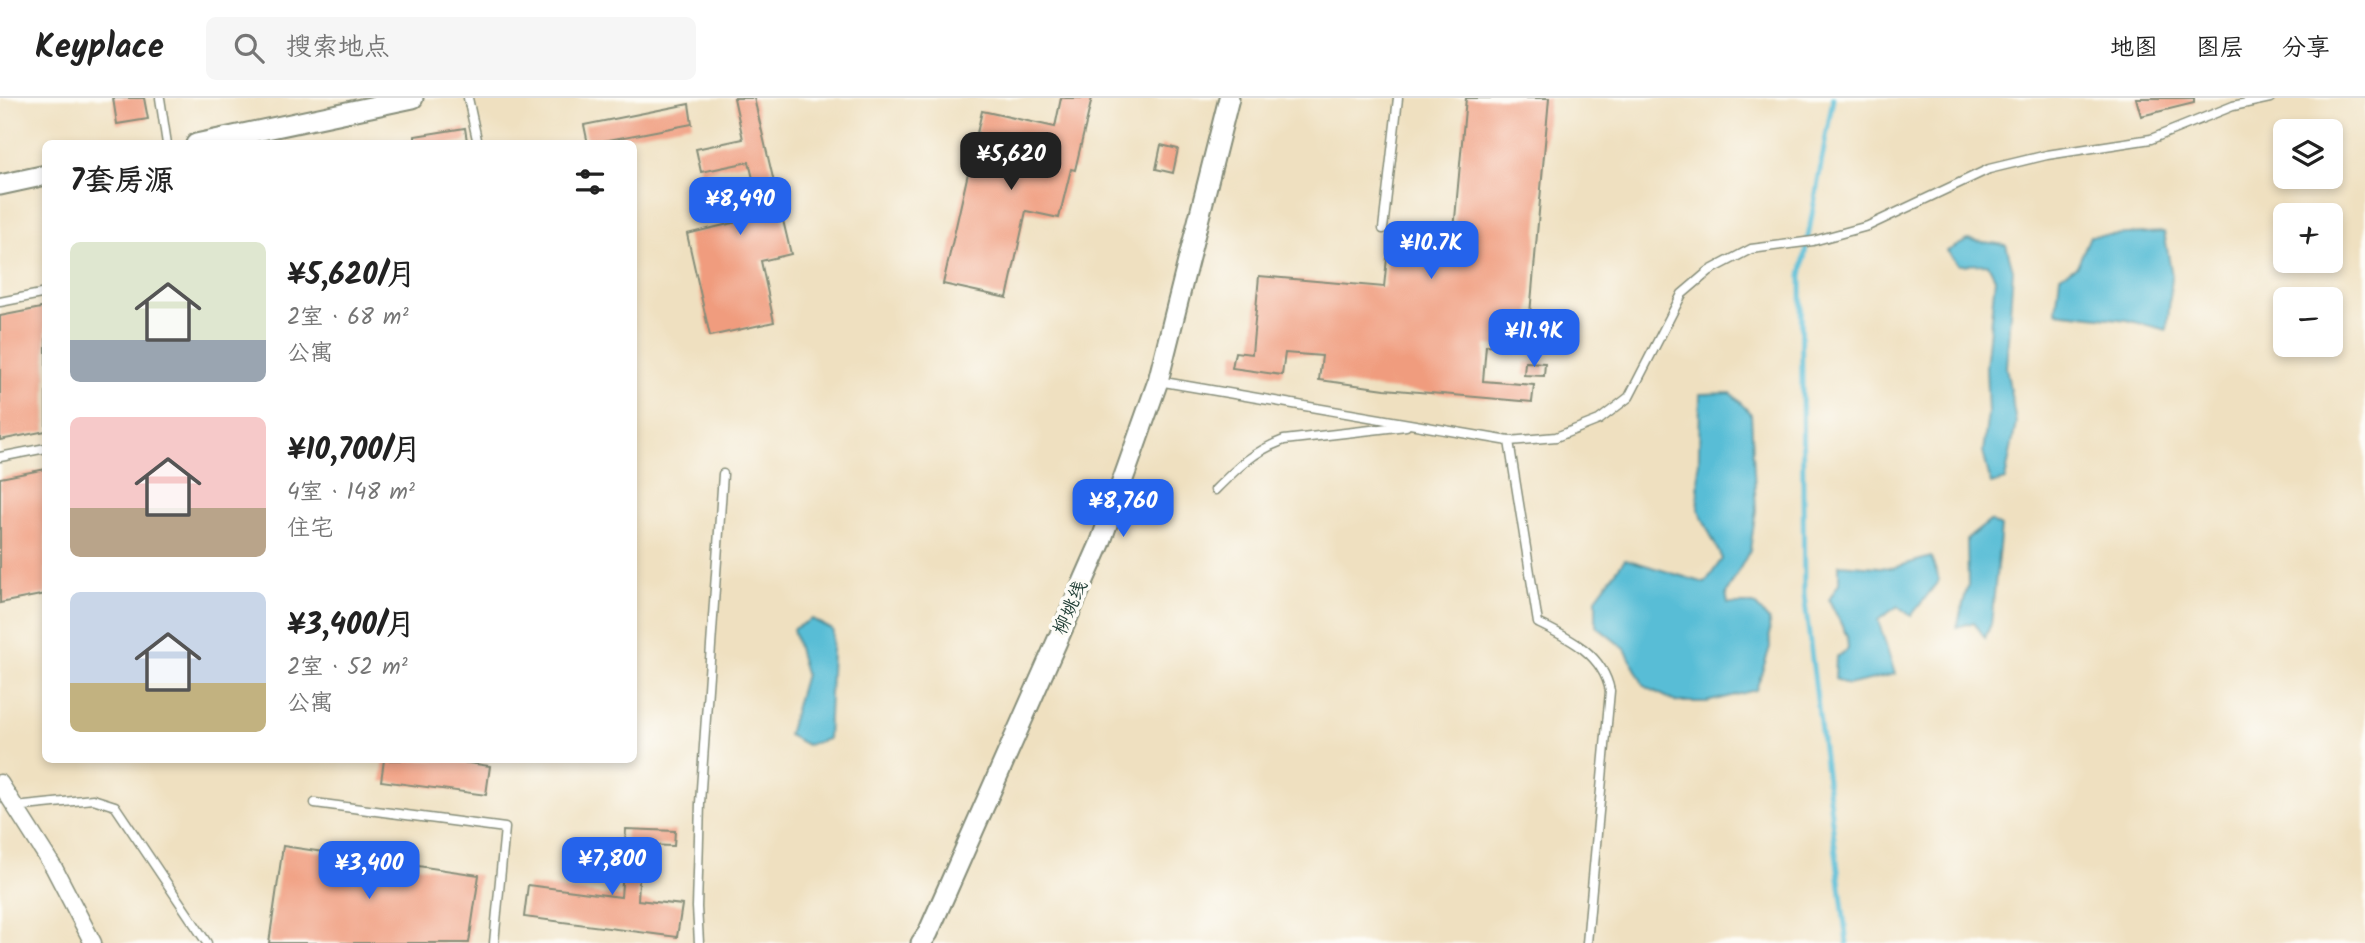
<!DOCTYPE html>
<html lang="zh">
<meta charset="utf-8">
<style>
:root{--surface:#fff;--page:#f6f6f6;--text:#222;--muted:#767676;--line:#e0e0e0;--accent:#2563eb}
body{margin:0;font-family:Kalam,"LXGW WenKai TC",sans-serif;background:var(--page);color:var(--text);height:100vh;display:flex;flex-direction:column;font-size:26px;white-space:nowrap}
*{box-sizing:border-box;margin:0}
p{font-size:23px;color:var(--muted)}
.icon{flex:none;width:38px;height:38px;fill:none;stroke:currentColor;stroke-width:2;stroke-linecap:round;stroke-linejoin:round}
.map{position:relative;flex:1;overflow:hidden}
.drawer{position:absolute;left:42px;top:42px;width:595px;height:623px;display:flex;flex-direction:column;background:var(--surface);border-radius:10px;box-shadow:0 4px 10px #0003}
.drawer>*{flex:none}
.buttons{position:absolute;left:2273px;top:21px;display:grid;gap:14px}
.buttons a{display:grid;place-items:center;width:70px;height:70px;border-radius:10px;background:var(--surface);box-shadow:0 4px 10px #0003;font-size:35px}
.price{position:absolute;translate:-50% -60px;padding:0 16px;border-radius:14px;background:var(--accent);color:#fff;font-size:23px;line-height:46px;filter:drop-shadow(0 2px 4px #0008)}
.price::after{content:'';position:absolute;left:50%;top:42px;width:21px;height:16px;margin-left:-10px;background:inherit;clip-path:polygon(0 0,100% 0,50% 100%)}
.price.selected{background:#222;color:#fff}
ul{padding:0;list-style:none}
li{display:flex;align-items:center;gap:21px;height:175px;padding:0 28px}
li span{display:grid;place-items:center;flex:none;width:196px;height:140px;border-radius:10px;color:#555}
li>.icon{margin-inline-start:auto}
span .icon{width:84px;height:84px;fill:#fffc;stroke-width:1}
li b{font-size:30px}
h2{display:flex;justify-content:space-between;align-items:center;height:84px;padding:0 28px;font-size:30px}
header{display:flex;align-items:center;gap:42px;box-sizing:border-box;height:98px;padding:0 35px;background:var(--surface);border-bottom:2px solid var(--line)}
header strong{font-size:33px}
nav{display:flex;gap:38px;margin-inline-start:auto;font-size:24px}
.search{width:490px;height:63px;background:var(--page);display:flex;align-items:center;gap:18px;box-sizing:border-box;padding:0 24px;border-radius:10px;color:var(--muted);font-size:26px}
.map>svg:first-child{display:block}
.water{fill:#58bdd6;stroke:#3c7d85;stroke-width:2}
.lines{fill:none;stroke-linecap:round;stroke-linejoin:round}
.stream{stroke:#58bdd6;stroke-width:5}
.building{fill:#f09c7e}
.service-casing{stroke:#878e7a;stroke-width:11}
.minor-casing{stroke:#878e7a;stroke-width:19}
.tertiary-casing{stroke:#878e7a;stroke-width:23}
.service{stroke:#fff;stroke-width:8}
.minor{stroke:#fff;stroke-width:16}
.tertiary{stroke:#fff;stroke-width:19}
.labels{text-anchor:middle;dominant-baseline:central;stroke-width:7;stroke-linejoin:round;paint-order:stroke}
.street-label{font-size:19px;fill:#1f3d34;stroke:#fdfcf7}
</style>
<header>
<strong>Keyplace</strong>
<div class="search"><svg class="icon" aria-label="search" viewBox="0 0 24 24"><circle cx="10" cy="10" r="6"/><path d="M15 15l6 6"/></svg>搜索地点</div>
<nav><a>地图</a><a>图层</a><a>分享</a></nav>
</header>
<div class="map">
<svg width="2365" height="845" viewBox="0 0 2365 845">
<rect width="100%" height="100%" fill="#fdfcf7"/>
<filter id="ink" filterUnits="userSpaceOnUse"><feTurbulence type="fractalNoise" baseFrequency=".0143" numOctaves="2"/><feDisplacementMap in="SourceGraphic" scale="14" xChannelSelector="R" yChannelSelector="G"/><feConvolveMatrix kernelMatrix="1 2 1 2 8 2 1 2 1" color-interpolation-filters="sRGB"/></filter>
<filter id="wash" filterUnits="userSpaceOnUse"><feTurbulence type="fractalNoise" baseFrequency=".00686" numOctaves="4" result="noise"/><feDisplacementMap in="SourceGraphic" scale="28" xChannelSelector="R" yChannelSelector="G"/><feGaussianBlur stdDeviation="1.57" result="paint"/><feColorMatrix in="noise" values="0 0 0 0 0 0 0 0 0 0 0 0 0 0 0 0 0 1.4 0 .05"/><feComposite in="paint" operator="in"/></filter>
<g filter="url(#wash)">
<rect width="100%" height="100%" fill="#efe0c0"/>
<g class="water">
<path d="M2164 134 2172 178 2167 232 2127 222 2056 214 2060 178 2077 168 2090 138Z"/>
<path d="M1968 142 2006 147 2013 172 2006 269 2016 325 2005 382 1991 386 1983 354 1988 315 1986 269 1995 180 1988 166 1959 167 1947 153Z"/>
<path d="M1731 295 1751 316 1756 412 1750 452 1726 496 1728 506H1754L1769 522 1770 549 1756 592 1707 604H1676L1644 588 1625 551 1596 528V500L1625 461 1705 485 1722 461 1698 411 1700 296Z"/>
<path d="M1990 423 2001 429 1991 526 1985 540 1974 524 1957 529 1968 487 1967 441Z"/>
<path d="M1931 459 1939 482 1911 518 1898 508 1878 522 1895 576 1848 587 1835 581 1836 559 1848 551 1847 538 1829 502 1839 485V466L1892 470Z"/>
<path d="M812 521 833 532 828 641 807 647 788 637 805 576 793 531Z"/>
</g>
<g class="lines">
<path class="stream" d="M1833 0 1801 178 1804 496 1847 845"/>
</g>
<g id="blocks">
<g class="building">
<path d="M113 0H144L148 21 117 26Z"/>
<path d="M734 0H754L791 156 761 163 774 224 710 238 687 136 762 118 749 64 701 74 696 51 743 41Z"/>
<path d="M1061 0H1092L1075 72 1071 71 1059 120 1026 113 1007 200 943 186 982 13 1055 29Z"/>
<path d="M1466 0H1549L1527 250 1486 247 1483 283 1534 287 1532 304 1385 291 1319 282 1322 258 1285 255 1282 277 1232 270 1235 254 1252 256 1259 178 1384 189 1387 160 1451 165Z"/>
<path d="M2136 0H2194V5L2141 18Z"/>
<path d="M689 6 692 26 588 46 584 27Z"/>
<path d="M465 30 467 43 449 46H415V38Z"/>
<path d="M1161 47 1178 51 1173 75 1156 71Z"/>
<path d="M46 209V333L0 342V218Z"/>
<path d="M1525 264 1545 265 1544 278 1524 277Z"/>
<path d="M46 371V496L0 505V380Z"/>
<path d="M384 662H447L490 668 486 697 381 683Z"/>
<path d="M626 731 675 733 674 748 641 747 638 802 682 807 677 839 524 819 528 787 621 799Z"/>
<path d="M283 748 479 777 469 845H269Z"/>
</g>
</g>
</g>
<g filter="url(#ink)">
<use href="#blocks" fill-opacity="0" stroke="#878e7a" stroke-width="2"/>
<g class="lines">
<defs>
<g id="service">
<path d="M160 0 167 46"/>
<path d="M468 0 478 46"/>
<path d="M1383 131 1398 0"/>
<path d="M0 204 46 195"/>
<path d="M1158 283 1509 343 1556 339 1599 322 1629 299 1682 196 1709 173 1751 151 1813 143 1868 128 1989 71 2047 57 2151 41 2233 8 2270 0"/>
<path d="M1509 343 1538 525C1569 540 1603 556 1610 593L1587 845"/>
<path d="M0 359 46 350"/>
<path d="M1215 392C1238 369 1254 353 1284 342L1406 328"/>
<path d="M315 705 505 730 494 845"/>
<path d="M15 709 93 701 115 708 207 845"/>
<path d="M699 845 697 809 700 705 723 376"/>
</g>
<path id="minor" d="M0 685 54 770 93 845"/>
<g id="tertiary">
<path d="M196 46 413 0"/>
<path d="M0 87 46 77"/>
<path d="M921 845 928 835 1100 446 1158 283 1229 0"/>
</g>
</defs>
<use href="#service" class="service-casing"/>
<use href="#minor" class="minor-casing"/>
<use href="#tertiary" class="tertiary-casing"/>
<use href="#service" class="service"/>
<use href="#minor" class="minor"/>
<use href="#tertiary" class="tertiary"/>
</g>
</g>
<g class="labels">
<g class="street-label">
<text transform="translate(1071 510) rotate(-66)">柳姚线</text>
</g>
</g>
</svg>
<div class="buttons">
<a><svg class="icon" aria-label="layers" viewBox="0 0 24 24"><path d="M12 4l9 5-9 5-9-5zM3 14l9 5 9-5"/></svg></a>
<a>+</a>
<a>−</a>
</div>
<b class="price selected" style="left:1011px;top:94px">¥5,620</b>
<b class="price" style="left:740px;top:139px">¥8,490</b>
<b class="price" style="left:1431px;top:183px">¥10.7K</b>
<b class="price" style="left:1534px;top:271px">¥11.9K</b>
<b class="price" style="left:1123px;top:441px">¥8,760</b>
<b class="price" style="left:612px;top:799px">¥7,800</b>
<b class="price" style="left:369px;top:803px">¥3,400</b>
<section class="drawer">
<h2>7套房源<svg class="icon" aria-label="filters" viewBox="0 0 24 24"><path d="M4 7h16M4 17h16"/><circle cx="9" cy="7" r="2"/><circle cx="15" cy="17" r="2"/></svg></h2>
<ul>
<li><span style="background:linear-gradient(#dfe7d0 70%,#9aa5b1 0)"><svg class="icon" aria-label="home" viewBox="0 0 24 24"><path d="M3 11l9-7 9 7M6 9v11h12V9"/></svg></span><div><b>¥5,620/月</b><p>2室 · 68 m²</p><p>公寓</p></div></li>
<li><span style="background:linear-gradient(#f6c9c9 65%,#b9a48a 0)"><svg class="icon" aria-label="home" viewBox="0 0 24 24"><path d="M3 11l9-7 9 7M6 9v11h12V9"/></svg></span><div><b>¥10,700/月</b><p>4室 · 148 m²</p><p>住宅</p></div></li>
<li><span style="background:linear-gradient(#c9d6e8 65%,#c2b280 0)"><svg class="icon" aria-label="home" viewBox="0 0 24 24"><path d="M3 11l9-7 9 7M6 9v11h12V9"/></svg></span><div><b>¥3,400/月</b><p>2室 · 52 m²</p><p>公寓</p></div></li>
</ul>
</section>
</div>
